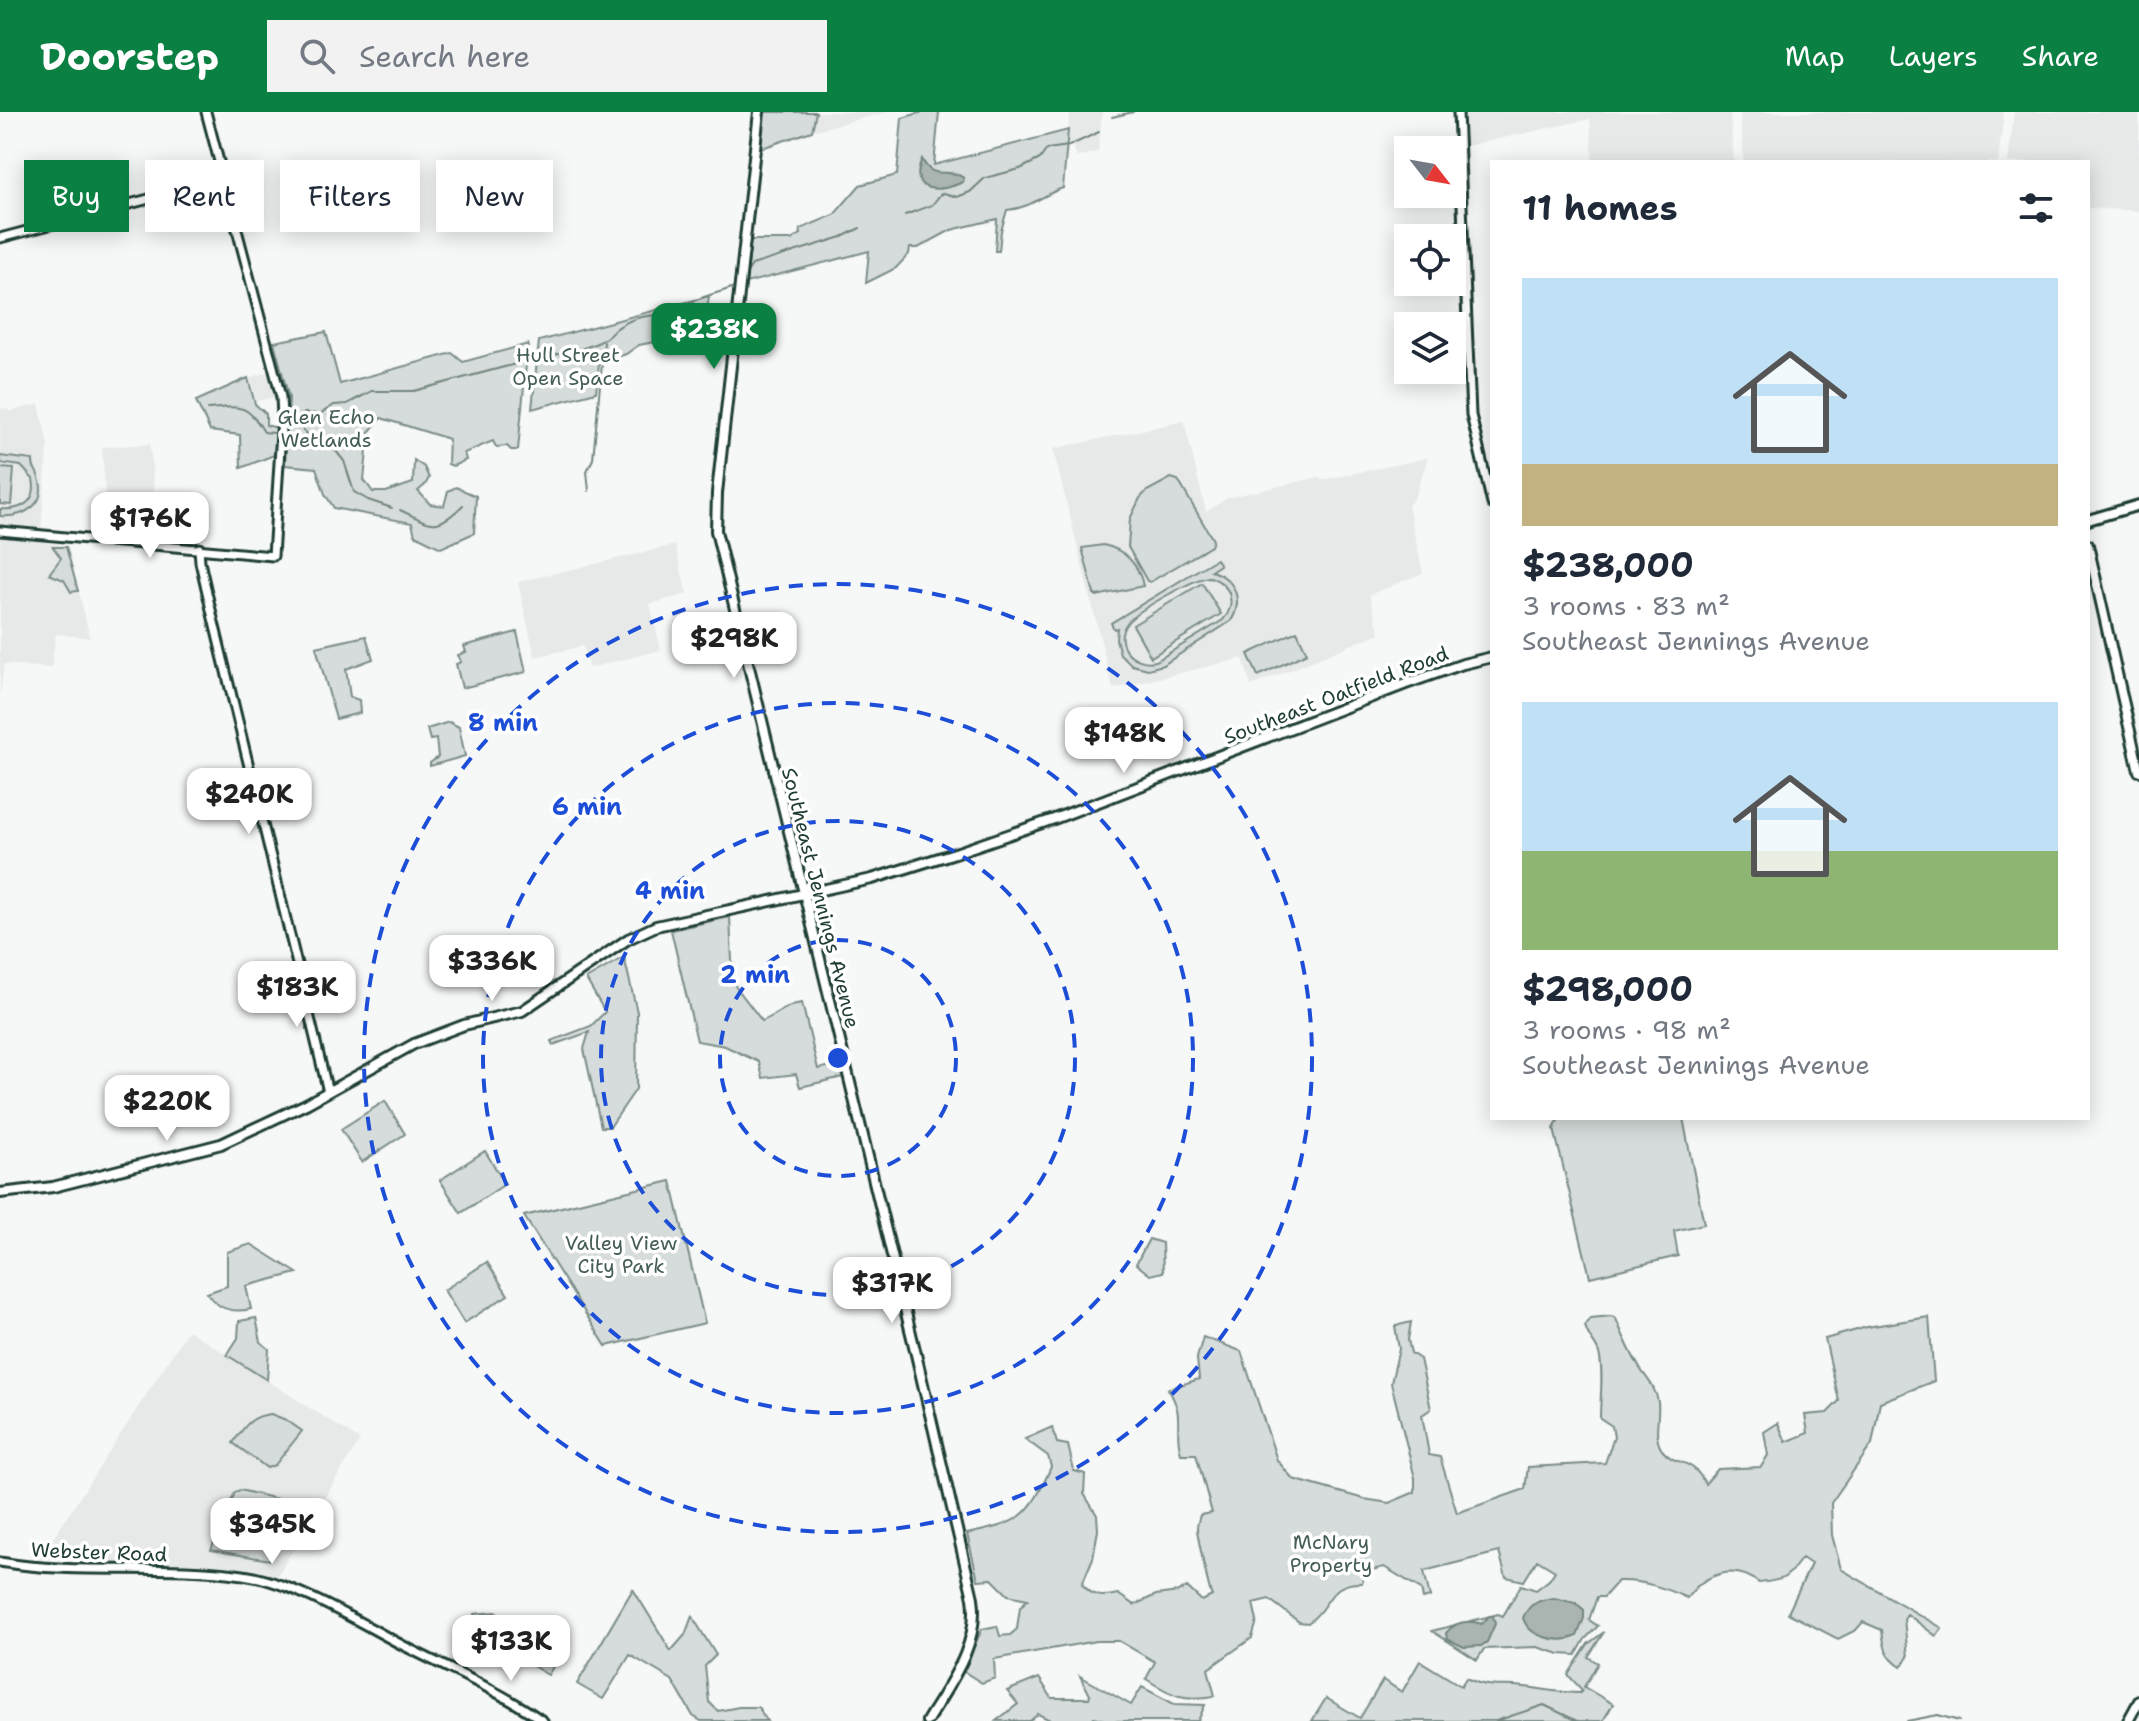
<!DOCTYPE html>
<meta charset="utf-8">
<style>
:root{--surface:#fff;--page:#f2f2f3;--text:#1f2937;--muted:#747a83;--accent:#0b8043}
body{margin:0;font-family:"Shantell Sans",sans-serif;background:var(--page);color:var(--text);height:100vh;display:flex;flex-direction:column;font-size:30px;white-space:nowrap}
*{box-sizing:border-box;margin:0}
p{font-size:26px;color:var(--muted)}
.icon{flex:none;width:44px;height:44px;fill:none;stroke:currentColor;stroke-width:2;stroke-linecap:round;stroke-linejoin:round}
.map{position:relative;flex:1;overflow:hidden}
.sheet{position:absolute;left:1490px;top:48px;width:600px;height:960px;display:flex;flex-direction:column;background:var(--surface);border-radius:0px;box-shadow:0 4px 20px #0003}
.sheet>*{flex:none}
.guide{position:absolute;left:24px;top:48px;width:760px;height:72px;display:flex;gap:16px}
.needle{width:52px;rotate:121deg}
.fabs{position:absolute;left:1394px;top:24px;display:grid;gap:16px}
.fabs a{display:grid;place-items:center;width:72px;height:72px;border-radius:0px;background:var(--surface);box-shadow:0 4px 20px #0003;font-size:40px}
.price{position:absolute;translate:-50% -68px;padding:0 18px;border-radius:16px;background:#fff;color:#222;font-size:26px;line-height:52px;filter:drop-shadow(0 2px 4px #0008)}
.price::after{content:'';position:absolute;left:50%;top:48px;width:24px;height:18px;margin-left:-12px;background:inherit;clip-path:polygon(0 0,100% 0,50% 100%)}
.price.current{background:var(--accent);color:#fff}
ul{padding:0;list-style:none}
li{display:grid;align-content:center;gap:16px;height:424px;padding:0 32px}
li span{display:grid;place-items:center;height:248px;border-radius:0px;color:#555}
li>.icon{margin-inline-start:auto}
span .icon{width:144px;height:144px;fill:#fffc;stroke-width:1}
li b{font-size:34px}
h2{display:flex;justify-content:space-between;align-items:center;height:96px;padding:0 32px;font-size:34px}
.tag{padding:0 28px;border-radius:0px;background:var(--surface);box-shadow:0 4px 20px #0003;font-size:28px;line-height:72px}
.tag.current{background:var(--accent);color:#fff}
header{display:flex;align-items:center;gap:48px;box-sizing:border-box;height:112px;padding:0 40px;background:var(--accent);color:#fff}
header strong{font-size:38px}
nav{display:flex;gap:44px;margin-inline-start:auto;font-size:28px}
.search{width:560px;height:72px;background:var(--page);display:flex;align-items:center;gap:20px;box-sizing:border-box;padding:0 28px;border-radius:0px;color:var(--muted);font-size:30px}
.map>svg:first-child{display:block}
.built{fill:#e6e9e8}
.green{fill:#d6dcdb;stroke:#7a8c88;stroke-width:2;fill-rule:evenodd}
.water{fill:#aab5b1;stroke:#72857f;stroke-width:2}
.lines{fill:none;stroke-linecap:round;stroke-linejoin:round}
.stream{stroke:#72857f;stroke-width:2}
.tertiary-casing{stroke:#1f3d34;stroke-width:13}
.secondary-casing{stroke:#1f3d34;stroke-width:14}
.tertiary{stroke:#fff;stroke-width:7}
.secondary{stroke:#fff;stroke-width:8}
.ring{fill:none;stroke:#1d4ed8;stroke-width:4;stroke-dasharray:14 10}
.labels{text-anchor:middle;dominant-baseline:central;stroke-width:7;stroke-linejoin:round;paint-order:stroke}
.park-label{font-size:20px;fill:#445d55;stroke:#fff}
.street-label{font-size:20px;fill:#1f3d34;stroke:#fff}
.centre{fill:#1d4ed8;stroke:#fff;stroke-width:4}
.ring-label{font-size:24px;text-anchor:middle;font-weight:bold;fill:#1d4ed8;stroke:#fff;stroke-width:7;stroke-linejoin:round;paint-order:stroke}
</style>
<header>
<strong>Doorstep</strong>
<div class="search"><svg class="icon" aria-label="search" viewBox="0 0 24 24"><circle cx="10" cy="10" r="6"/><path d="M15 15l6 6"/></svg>Search here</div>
<nav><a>Map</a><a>Layers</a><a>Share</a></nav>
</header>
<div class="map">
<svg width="2139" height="1609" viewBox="0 0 2139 1609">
<rect width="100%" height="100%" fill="#f6f7f7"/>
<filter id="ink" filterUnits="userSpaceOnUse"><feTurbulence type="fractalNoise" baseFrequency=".0125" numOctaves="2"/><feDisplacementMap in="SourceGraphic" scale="16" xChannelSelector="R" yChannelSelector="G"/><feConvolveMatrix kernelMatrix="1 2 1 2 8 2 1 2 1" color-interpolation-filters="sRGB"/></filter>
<g filter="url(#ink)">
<g class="built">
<path d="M816 0H888L812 19Z"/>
<path d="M1070 0H1102L1098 40 1077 45 1072 31H1067Z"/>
<path d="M1465 0H1730L1734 50H1593L1590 7 1466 34Z"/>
<path d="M1740 0H2004L1998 50H1744Z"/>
<path d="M2014 0H2139V99L2088 96V50H2008Z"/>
<path d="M273 258 278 285 256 289 250 266Z"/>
<path d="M39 292 48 333 40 430 68 434 90 526 56 522 51 556 4 552 0 584V297H8L9 300Z"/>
<path d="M1184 309 1206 400 1227 386 1319 365 1322 368 1428 346 1415 384 1408 394 1423 461 1369 483 1380 521 1251 574 1243 546 1113 577 1053 337Z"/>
<path d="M150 332 158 427 108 423 102 335Z"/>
<path d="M675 433 687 482 650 492 661 538 589 556 583 534 535 545 518 470Z"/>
<path d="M188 1218 360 1328 277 1464 227 1454 40 1447Z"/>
</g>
<g class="green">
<path d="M763 0H816L812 19 759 37Z"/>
<path d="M923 0H939L934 53 1068 18 1063 76C1040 84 1031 96 1007 98L1001 119 999 139H995L997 107 951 118 918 136H910L909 142 896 156 866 171 869 139 746 171 751 128H791L801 122 800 117 834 103 860 73 897 63 902 6Z"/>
<path d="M709 184 705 213 665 228 639 233 626 242 599 251 596 280 532 297 539 229Z"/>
<path d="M326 220 340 272 452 241 463 250 528 232 518 338H511L507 334 496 335 493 329 464 341 466 348 453 354 448 352 449 327 381 306 369 320 364 368 373 380H386L413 371 414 348 424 355 429 366 425 373 418 379 430 392 444 394 448 379 456 375 476 384 474 421 441 436 415 423 412 411 334 396 325 382 316 356 285 353 289 286 274 230Z"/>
<path d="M248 266 255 292 266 302V313L277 316 274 343 241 356 240 323 210 319 196 289Z"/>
<path d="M0 344 33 348C32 357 37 357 39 366 48 393 23 406 0 404V397C21 399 38 390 33 367L21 354 0 351Z"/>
<path d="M0 356 14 357 11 393 0 392Z"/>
<path d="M1171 366 1178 368 1213 428 1211 434 1150 470 1147 469 1128 435 1130 407 1140 386 1147 379Z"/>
<path d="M1103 433C1124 437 1139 452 1143 474L1097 484 1094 482 1082 436Z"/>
<path d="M53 435H66L78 479 71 480 64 468 49 462 61 446Z"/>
<path d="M1216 447 1220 453 1211 459C1235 466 1244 488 1231 509L1163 553 1148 557 1132 553 1120 542 1116 527 1117 516 1114 517 1111 511ZM1210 465C1231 472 1237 492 1223 508L1156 549C1134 554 1111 532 1127 511 1136 499 1196 465 1210 465Z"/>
<path d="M1202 471 1221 502 1151 545 1133 513Z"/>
<path d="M1297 519 1307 541 1258 564 1248 542Z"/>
<path d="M517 520 526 560 462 576 456 552 461 550 458 543 466 540 464 534Z"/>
<path d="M366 524 373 547 346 557 350 585 359 588 360 601 336 607 316 535Z"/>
<path d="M449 610 459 615 465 644 430 654V651L438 645 436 627 430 628 427 617Z"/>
<path d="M730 805 733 871 762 909C779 903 784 893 802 891L818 957 840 952 843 965 800 975 796 962 763 966 759 950 725 934 697 929 671 818Z"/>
<path d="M624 845 637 900 636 977 610 1015H601L584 937 589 920 553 933 551 929 591 914 605 900 586 867Z"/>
<path d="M385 989 405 1022 362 1050 341 1017Z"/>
<path d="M1559 1006H1683L1704 1112 1674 1119 1678 1144 1590 1165 1554 1017Z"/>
<path d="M485 1039 505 1072 461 1101 440 1068Z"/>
<path d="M671 1069 705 1211 606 1234 524 1104Z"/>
<path d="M1149 1127 1162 1131 1163 1160 1150 1163 1136 1152Z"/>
<path d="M251 1132 297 1161 246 1174 251 1197C233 1201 218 1198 207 1181L227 1174V1140Z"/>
<path d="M487 1150 508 1183 464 1211 444 1178Z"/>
<path d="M1612 1204 1616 1207C1623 1224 1631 1242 1641 1258 1649 1269 1656 1277 1658 1290 1660 1306 1652 1327 1663 1339 1676 1355 1692 1344 1705 1372L1718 1357 1761 1355 1768 1343 1764 1320 1778 1311 1786 1330 1808 1321 1805 1303 1827 1301 1839 1289 1825 1227 1867 1215 1929 1205 1934 1269 1880 1290 1872 1332 1831 1391 1832 1423 1841 1457 1942 1516 1936 1524 1907 1502 1904 1507 1908 1545 1901 1555C1886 1545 1884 1536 1882 1518L1863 1510 1856 1518 1838 1527 1788 1501 1811 1452 1802 1446C1786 1467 1785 1468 1759 1471 1734 1451 1704 1462 1687 1486 1664 1476 1644 1468 1618 1469L1604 1485H1597L1589 1508 1598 1514 1585 1527 1576 1543 1560 1542 1537 1535 1484 1537 1477 1548 1432 1519 1498 1502 1503 1504 1521 1473 1536 1478 1549 1468 1555 1459 1537 1448 1524 1469 1506 1465 1499 1440 1424 1459 1430 1485 1423 1487 1421 1477 1384 1455 1364 1460 1362 1471C1327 1470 1332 1494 1308 1511L1299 1510 1269 1487 1253 1491 1257 1509 1252 1526 1208 1557 1215 1584C1183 1589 1173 1584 1146 1567L1155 1550 1119 1529H1096L994 1547 995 1566 982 1571 963 1559 982 1517 997 1514 1000 1524 1010 1523 1017 1517 1020 1495 1028 1487 1008 1483 992 1467 978 1468 967 1422C1020 1411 1029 1406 1051 1355L1048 1344 1025 1327 1052 1315 1057 1331 1068 1333 1074 1359 1085 1362 1084 1382 1097 1403 1098 1418 1093 1446 1082 1472C1093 1485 1101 1486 1118 1482L1134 1493 1156 1483 1178 1480 1187 1475 1202 1489 1212 1484C1209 1479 1197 1423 1197 1416 1197 1412 1199 1407 1200 1403L1212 1401 1196 1342H1181C1173 1314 1186 1305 1168 1277L1199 1267 1197 1246 1203 1225 1241 1239 1277 1348 1293 1367 1364 1387 1389 1391 1415 1380V1366L1391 1271 1399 1237 1395 1214 1411 1210 1408 1228 1411 1241 1420 1247 1431 1297 1422 1303 1429 1343 1440 1345 1457 1401 1525 1377 1528 1355 1605 1351 1614 1325 1612 1314 1600 1306C1600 1286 1604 1260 1599 1241 1595 1230 1587 1225 1585 1213L1590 1206Z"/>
<path d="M256 1206 261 1230 269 1237 267 1268 227 1243 238 1226 239 1209Z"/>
<path d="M271 1302 286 1308 302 1319 275 1353 267 1356 233 1331C244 1315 250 1304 271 1302Z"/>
<path d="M240 1378 281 1388 298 1402 270 1448 211 1438 235 1380Z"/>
<path d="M633 1477 671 1539 685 1523 692 1504 716 1543 705 1554 709 1590 718 1599 739 1595H758L767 1609H701L693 1604 672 1568 630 1543 603 1587 577 1572Z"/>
<path d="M496 1500 562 1540 548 1563 474 1519V1502Z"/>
<path d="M1604 1520 1588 1545 1598 1551 1584 1575 1613 1592 1603 1609H1312L1326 1586 1360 1606 1383 1568 1402 1580 1420 1549 1461 1574 1466 1566C1487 1576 1495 1573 1516 1574 1538 1576 1559 1581 1580 1581L1582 1578 1568 1563 1588 1532Z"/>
<path d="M1080 1564 1131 1593 1142 1575 1174 1592 1205 1593 1198 1609H1108L1094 1605 1091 1609H1052L1038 1602 1030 1609H996L1018 1592 1007 1579 1039 1566 1052 1586H1089L1090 1583Z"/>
</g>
<g class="water">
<path d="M922 47C933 70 946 54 964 66L963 70C940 81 907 82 922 47Z"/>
<path d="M1554 1486 1576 1491 1584 1498V1506L1577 1524C1560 1532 1529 1526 1523 1506 1529 1491 1539 1488 1554 1486Z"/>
<path d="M1489 1504H1493L1495 1512 1487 1530 1481 1534 1464 1535 1447 1527 1446 1521C1455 1509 1469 1508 1482 1512Z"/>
</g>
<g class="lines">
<g class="stream">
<path d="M1112 5 1133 0"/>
<path d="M905 103 932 93 940 83 944 81 957 85 970 80 985 66 1020 57 1040 47 1047 37 1069 34 1099 20"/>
<path d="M748 159 752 153 842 125 860 116"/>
<path d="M535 247C555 242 578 240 597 231 606 228 610 222 617 216 632 205 653 201 671 204 686 188 712 183 732 176"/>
<path d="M208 297C240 294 247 291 264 320L274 321"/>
<path d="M289 307H294L305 301 320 302 334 293 347 292 372 279H414L527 249"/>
<path d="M295 308 308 323 331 333 344 349 354 380 368 388 392 396"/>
<path d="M589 379 587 359 593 347 604 230"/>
<path d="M400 398C432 413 436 420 463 393"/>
<path d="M1496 1609 1544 1593 1577 1609"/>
<path d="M1907 1609 1938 1603 1959 1609"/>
</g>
<defs>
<g id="tertiary">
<path d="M1458 0 1471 303 1492 392"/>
<path d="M0 126 225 67"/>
<path d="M0 419 273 444 282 305 281 285 206 0"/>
<path d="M199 436 200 450 212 502 328 980"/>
<path d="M0 1450C80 1464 163 1451 243 1463 294 1470 358 1510 404 1534 451 1558 500 1579 543 1609"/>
</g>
<g id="secondary">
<path d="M759 0 717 381 716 419 915 1238 973 1486C980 1533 950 1571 927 1609"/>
<path d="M2088 408 2139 393"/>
<path d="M2088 433 2139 659"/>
<path d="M0 1081 53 1075 221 1032 306 992 414 932 464 913 522 899 628 827 656 814 872 767 958 740 1054 707 1406 572 1463 552 1492 545"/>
<path d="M2128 1609 2139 1589"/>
</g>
</defs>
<use href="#tertiary" class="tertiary-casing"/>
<use href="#secondary" class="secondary-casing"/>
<use href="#tertiary" class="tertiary"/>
<use href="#secondary" class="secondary"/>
</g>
</g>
<g class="ring">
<circle cx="838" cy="946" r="118"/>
<circle cx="838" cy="946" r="237"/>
<circle cx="838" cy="946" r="355"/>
<circle cx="838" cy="946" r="474"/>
</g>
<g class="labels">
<g class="park-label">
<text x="568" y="243">Hull Street<tspan x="568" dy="23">Open Space</tspan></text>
<text x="326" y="305">Glen Echo<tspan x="326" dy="23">Wetlands</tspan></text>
<text x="621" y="1131">Valley View<tspan x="621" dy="23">City Park</tspan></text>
<text x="1331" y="1430">McNary<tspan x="1331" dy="23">Property</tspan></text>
</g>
<g class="street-label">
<text transform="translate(1336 583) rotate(-21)">Southeast Oatfield Road</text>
<text transform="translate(821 786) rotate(76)">Southeast Jennings Avenue</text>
<text transform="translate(99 1440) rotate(2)">Webster Road</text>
</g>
</g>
<circle cx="838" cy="946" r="12" class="centre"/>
<g class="ring-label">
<text x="503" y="619">8 min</text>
<text x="587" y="703">6 min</text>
<text x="670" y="787">4 min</text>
<text x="755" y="871">2 min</text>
</g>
</svg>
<div class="fabs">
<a><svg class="needle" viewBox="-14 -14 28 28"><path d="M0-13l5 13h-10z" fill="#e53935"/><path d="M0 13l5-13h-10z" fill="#747a83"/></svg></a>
<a><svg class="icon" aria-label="locate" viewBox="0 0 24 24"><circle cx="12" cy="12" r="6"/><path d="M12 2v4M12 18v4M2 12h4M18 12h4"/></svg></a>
<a><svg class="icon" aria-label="layers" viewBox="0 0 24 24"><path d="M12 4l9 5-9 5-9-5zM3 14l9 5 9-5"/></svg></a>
</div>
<b class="price current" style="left:714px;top:259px">$238K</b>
<b class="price" style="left:150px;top:448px">$176K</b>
<b class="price" style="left:734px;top:568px">$298K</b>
<b class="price" style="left:1124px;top:663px">$148K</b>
<b class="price" style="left:249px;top:724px">$240K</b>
<b class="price" style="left:492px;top:891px">$336K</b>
<b class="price" style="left:297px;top:917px">$183K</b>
<b class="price" style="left:167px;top:1031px">$220K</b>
<b class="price" style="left:892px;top:1213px">$317K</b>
<b class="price" style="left:272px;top:1454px">$345K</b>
<b class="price" style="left:511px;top:1571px">$133K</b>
<div class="guide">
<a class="tag current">Buy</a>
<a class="tag">Rent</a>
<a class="tag">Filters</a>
<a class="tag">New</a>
</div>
<section class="sheet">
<h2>11 homes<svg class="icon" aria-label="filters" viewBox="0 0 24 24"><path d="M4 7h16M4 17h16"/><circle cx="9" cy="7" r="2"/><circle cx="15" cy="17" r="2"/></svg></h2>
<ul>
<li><span style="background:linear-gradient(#bfe0f5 75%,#c2b280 0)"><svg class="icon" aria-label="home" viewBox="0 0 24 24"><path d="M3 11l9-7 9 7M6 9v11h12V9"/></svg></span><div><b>$238,000</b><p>3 rooms · 83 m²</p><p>Southeast Jennings Avenue</p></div></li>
<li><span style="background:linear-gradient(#bfe0f5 60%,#8fb573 0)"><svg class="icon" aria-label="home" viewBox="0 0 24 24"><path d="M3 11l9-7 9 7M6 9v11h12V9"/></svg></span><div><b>$298,000</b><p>3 rooms · 98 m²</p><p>Southeast Jennings Avenue</p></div></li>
</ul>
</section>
</div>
